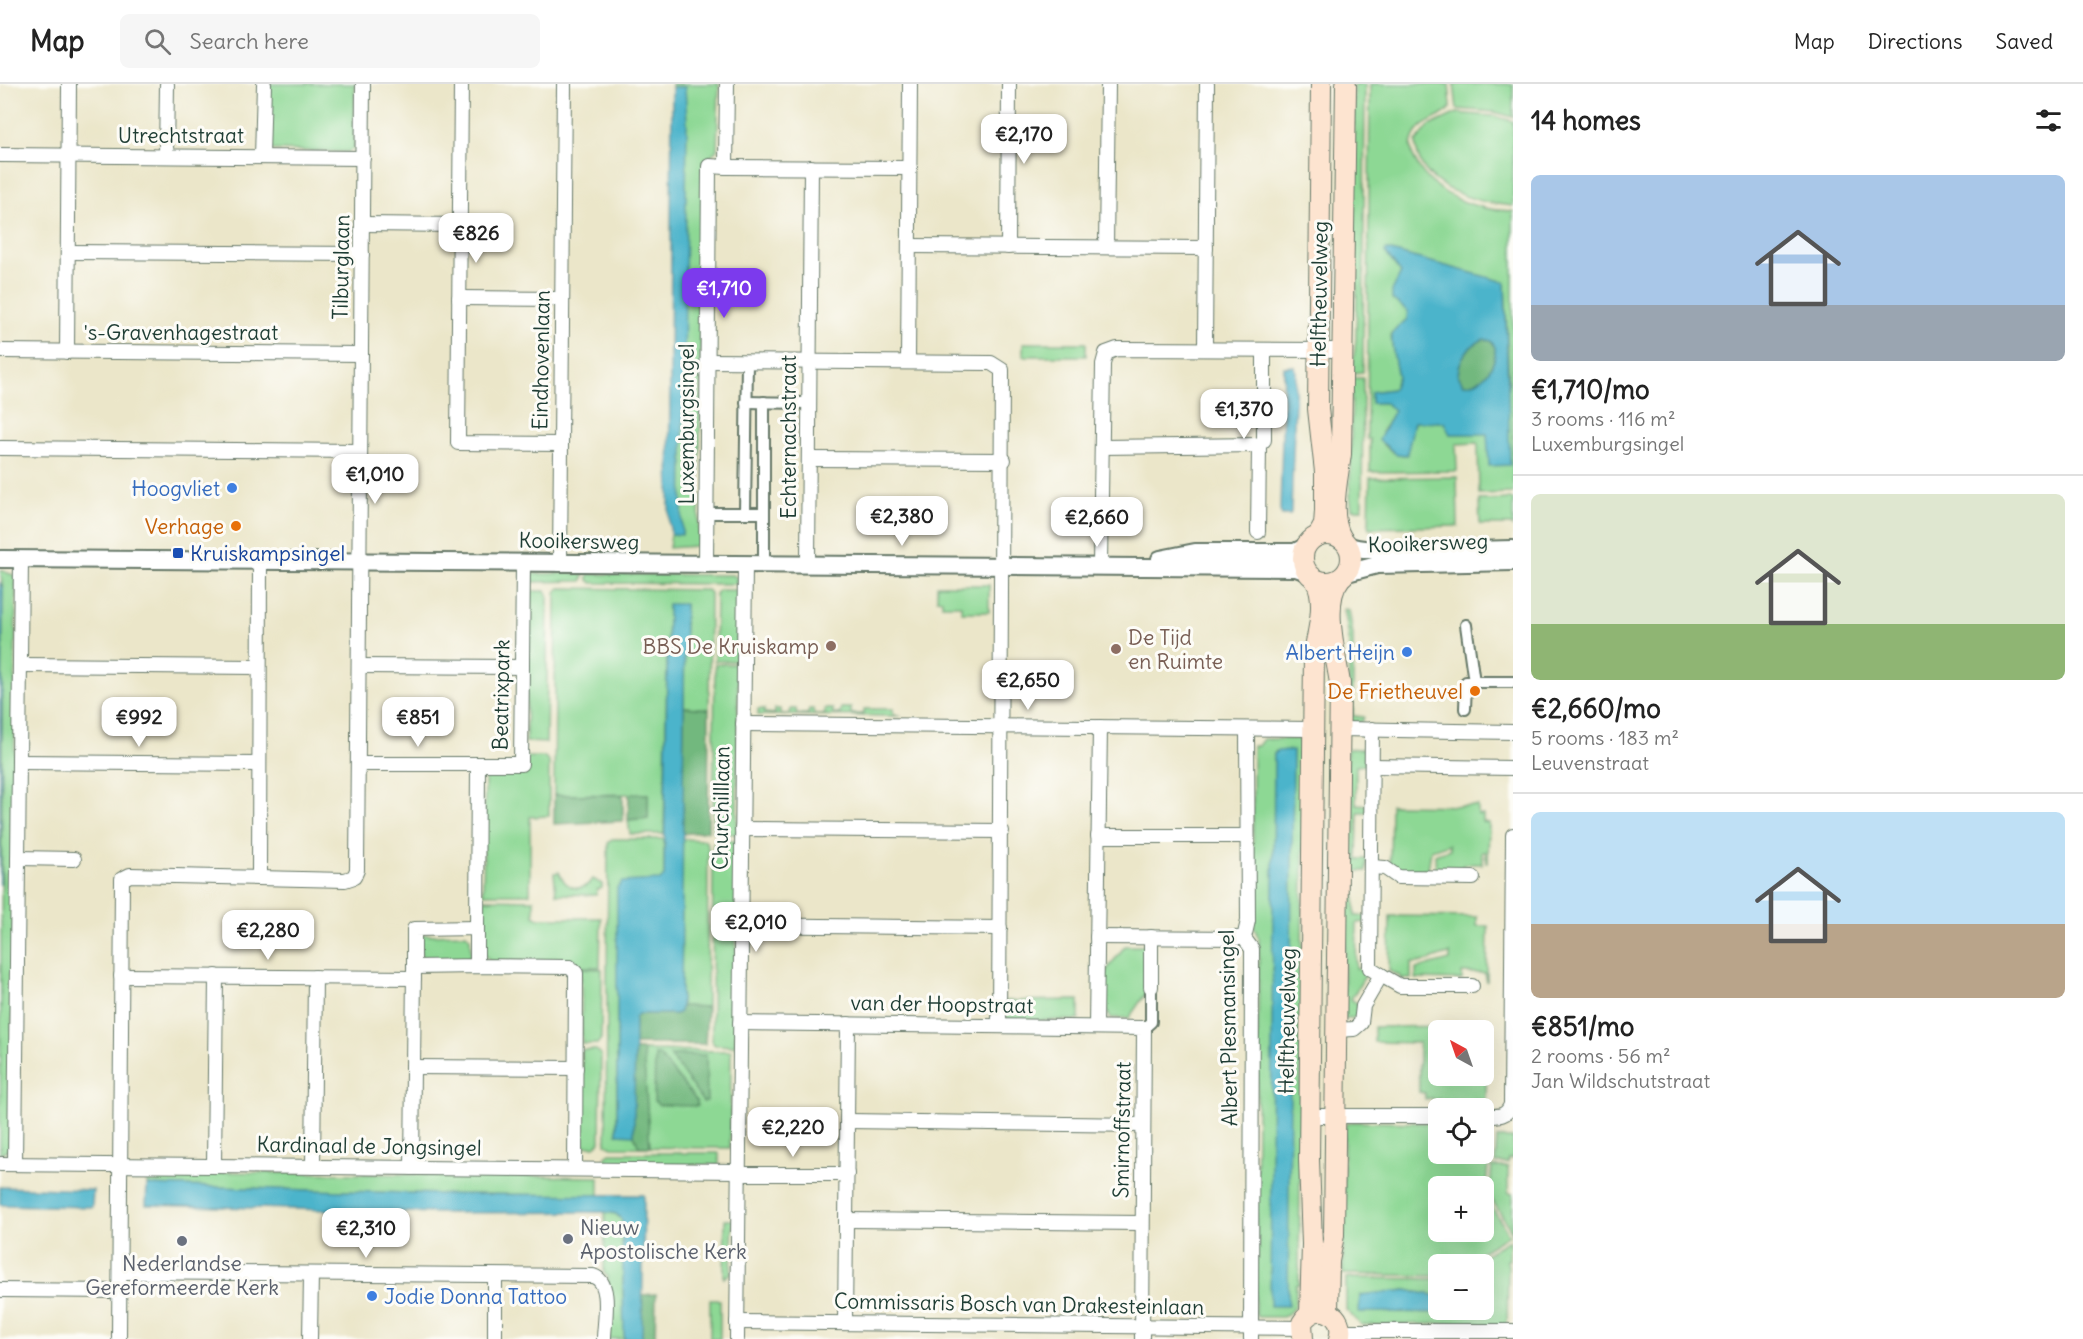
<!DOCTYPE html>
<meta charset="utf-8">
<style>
:root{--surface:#fff;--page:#f6f6f6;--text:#222;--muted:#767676;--line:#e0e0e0;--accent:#7c3aed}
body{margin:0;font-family:Delius,sans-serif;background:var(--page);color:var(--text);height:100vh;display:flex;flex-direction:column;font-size:22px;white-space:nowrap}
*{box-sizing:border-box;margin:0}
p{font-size:20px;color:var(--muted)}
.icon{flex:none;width:33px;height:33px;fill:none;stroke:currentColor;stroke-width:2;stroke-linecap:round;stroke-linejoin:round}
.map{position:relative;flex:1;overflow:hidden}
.details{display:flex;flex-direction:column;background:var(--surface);width:570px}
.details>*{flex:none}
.needle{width:39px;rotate:320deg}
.fabs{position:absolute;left:1428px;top:936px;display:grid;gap:12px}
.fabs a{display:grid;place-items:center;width:66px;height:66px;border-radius:9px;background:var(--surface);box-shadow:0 6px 24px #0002;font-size:30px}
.price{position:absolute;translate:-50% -51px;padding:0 14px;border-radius:12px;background:#fff;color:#222;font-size:20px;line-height:39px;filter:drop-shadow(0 2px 3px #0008)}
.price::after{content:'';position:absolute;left:50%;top:36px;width:18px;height:14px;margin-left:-9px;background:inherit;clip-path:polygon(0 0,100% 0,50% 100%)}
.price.selected{background:var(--accent);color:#fff}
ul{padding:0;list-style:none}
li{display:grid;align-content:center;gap:12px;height:318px;padding:0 18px}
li+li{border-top:2px solid var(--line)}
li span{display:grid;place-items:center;height:186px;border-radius:9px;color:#555}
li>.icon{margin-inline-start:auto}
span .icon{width:108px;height:108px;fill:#fffc;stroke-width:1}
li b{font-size:26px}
h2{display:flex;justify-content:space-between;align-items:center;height:72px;padding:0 18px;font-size:26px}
header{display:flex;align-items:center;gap:36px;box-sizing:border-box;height:84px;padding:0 30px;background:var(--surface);border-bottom:2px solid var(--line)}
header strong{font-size:28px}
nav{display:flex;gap:33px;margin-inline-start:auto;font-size:21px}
.search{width:420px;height:54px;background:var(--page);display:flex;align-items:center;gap:15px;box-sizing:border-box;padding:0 21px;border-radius:9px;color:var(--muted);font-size:22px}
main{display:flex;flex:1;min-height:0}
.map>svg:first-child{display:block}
.green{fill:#8dd894;stroke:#568a64;stroke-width:1.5;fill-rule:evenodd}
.forest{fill:#72b87e;stroke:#487a59;stroke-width:1.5}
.water{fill:#4cb4cb;stroke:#367880;stroke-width:1.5;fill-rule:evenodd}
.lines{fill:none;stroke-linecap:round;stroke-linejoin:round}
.pedestrian-casing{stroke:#667868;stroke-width:14}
.minor-casing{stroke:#667868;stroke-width:16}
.tertiary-casing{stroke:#667868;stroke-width:20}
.secondary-casing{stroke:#667868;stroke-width:22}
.pedestrian{stroke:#fff;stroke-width:10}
.minor{stroke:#fff;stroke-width:14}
.tertiary{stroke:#fff;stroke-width:16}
.secondary{stroke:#fde4d0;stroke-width:20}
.shop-dot{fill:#3f7fe0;stroke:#fdfcf7;stroke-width:2}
.food-dot{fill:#e8710a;stroke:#fdfcf7;stroke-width:2}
.transit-dot{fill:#1a4fb4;stroke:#fdfcf7;stroke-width:2}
.education-dot{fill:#8d6e63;stroke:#fdfcf7;stroke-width:2}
.worship-dot{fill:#6b7280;stroke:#fdfcf7;stroke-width:2}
.labels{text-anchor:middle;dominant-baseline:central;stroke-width:6;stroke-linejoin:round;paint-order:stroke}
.street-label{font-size:21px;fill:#1f3d34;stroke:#fdfcf7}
.shop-label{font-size:21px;fill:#366cbe;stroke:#fdfcf7;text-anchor:end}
.food-label{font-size:21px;fill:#c56008;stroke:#fdfcf7;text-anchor:end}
.transit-label{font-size:21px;fill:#164399;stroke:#fdfcf7;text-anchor:start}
.education-label{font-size:21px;fill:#785e54;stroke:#fdfcf7;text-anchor:start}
.worship-label{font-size:21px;fill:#5b616d;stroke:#fdfcf7;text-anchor:start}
</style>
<header>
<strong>Map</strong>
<div class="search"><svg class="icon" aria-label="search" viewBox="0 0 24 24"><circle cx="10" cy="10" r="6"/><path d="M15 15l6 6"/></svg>Search here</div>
<nav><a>Map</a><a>Directions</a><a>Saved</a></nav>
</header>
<main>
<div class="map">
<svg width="1513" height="1255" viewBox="0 0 1513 1255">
<rect width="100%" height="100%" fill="#fdfcf7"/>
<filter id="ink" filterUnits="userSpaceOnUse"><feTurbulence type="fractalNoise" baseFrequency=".0167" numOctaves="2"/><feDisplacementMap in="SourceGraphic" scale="12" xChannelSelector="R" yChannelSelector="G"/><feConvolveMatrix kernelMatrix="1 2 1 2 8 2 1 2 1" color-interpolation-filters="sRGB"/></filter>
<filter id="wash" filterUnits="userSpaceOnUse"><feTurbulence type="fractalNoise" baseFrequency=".008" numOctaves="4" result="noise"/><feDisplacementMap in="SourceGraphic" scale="24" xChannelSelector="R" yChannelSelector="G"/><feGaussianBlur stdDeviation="1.35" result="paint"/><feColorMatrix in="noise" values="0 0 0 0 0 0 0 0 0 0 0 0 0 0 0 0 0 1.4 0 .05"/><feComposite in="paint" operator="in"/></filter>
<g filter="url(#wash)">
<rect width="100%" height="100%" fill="#ebe6c9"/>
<g class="green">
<path d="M269 0H355L354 64 348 68 269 66Z"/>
<path d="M672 0H719L717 66 703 78 699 455 696 462 669 464 671 450H682L685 3H672Z"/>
<path d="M1354 0H1365L1363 288 1352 289 1356 255 1357 196 1353 153Z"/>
<path d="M1370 0H1449L1451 23C1443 36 1421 35 1413 54 1409 63 1412 72 1417 80 1435 112 1478 127 1513 127V409L1479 410 1478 359 1456 360 1457 387 1370 388V355H1367ZM1387 166 1505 198 1509 299 1487 349 1450 350 1444 338H1414L1406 371 1396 370 1383 361 1382 347 1394 327 1393 323 1385 319H1371V308L1393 305 1398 292C1396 280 1391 263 1391 249L1407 235 1408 227 1395 217V204L1401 189 1386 169Z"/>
<path d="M1454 0H1513V33L1494 28 1457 25Z"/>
<path d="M1457 29 1493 32 1513 37V122C1477 119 1416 104 1416 58L1429 42Z"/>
<rect x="1023" y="259" width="63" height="13"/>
<path d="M1352 294H1363L1362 425H1352L1350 412Z"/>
<path d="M1457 393 1458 442 1369 444 1370 394Z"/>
<path d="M1513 415V443L1511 441H1480L1479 416Z"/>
<path d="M0 486 16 492 11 1064 0 1071 3 505Z"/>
<path d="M572 489 584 491 582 497 529 498 531 490Z"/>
<path d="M588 490 733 491 737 494 739 500 592 499 588 496Z"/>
<path d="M937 501H989V528H961V521H942V516L937 515Z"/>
<path d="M560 504 707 506 710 509 709 625 684 623 685 521H668L664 750H630L628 736 648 734V710L554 711 556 508Z"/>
<path d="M719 506H739L736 577H715L716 510Z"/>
<path d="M528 507H546L548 510 546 659 526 658Z"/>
<path d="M1344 525 1349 526 1353 551V632L1364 633 1362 638H1348L1349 553Z"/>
<path d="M715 580H736L738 587 737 750H717L713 746Z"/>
<path d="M841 624H851V630H864V625H893V630L902 632 758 631V625H764V629L775 630V625H780V630H790L791 625H796L797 630H808L809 625H813L814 630H824L825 625H833V630H840Z"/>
<path d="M1263 655H1300L1301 664 1304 665 1299 1200 1296 1201C1296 1214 1297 1226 1283 1233H1257L1255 1227 1259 855 1253 841V662H1258ZM1276 667H1293L1271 1222 1274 670Z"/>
<path d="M1347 665H1365V681L1356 682V720L1367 721V728H1358L1357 775H1367L1366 787H1355V832H1366V838L1357 839 1356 884 1368 887 1351 915 1358 920 1357 934H1344Z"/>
<path d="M527 673H545L549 678V732L530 733V810H483L485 693 489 688Z"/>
<path d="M1391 721 1478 722V731H1483V738L1489 739 1488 778H1486V768H1482V780H1463V786H1436L1435 771 1450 765 1449 760 1431 766 1428 786H1395L1390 782Z"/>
<path d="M613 755H664V792L617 925V1050H634V966L731 967 730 1064 612 1063 606 1060 608 759Z"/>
<path d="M682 755 705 756 708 763 707 923 681 922Z"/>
<path d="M719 756 737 757 735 962 715 961 712 958 713 760Z"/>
<path d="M559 788C565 805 582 810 593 795L602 800V804L597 806 596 811 556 810 554 789Z"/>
<path d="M483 815 534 816V831L539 834H601L600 883H581L575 878 490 877 483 869Z"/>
<path d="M1390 832 1477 833V842H1488L1487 898 1485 889H1462V896L1416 895V885L1450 876V870C1436 872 1426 880 1411 879V895H1400V892L1389 887Z"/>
<path d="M466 850 470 854 471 871 466 876 428 877 421 872 420 854 423 851Z"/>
<path d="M1125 862H1147L1146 909 1129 934H1111L1105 926 1106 887Z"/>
<path d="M581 884 602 885 601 955 597 960H582Z"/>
<path d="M1079 916V936L1007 937 1006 917Z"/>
<path d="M1476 942V946H1438V992H1484V951H1487L1486 1016 1425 1015V1009L1419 1008V959L1374 958V943Z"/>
<path d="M582 966H596L601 970 600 1058 595 1062H581Z"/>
<path d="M1353 1038 1438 1039V1070H1484V1039H1492L1485 1112 1509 1151 1462 1180H1438V1192L1343 1190 1344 1045 1347 1039ZM1438 1102H1484V1148H1438Z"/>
<path d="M1497 1054H1513V1075H1508V1079H1495Z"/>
<path d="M610 1069H719V1081L605 1080 606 1072Z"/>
<path d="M1492 1083H1508V1109L1513 1110 1512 1148 1489 1111Z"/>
<path d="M147 1087 599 1093V1111L440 1110 147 1101Z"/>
<path d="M605 1128 616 1130 622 1136 624 1255H608V1193L604 1189Z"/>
<path d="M725 1136H733L731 1189 724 1194Z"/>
<path d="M1509 1156V1176H1506L1508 1181 1507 1243H1482L1478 1239 1361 1241 1346 1226V1194L1438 1195V1212L1406 1206 1360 1211 1359 1228 1491 1229 1492 1212H1484V1180H1469Z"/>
<rect x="710" y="1216" width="10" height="39"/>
</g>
<g class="forest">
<path d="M1484 255 1491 257 1495 263C1497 281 1483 302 1463 300L1458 291C1459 273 1468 262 1484 255Z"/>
<path d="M684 623 709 625 708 747 682 750Z"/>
<path d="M629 710H648V734L628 736Z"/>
<path d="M554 711H623V737L554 740Z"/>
<path d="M681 922 707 923 705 960H634L635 934 637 930H676L680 927Z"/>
<path d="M634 966H643L650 1063H639L634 1051Z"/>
<path d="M655 971H659L697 1017V1022L659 1021 654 1017Z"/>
<path d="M670 971H706L707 1017 703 1018Z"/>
<path d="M656 1210 655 1255H642V1211Z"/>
</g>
<g class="water">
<path d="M672 3H685L687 38 682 451 671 450 669 439Z"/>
<path d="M1387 166 1505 198 1510 381 1489 382 1487 350H1450L1444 338H1414L1407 371 1396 370 1379 356 1394 326 1385 319H1371V308L1393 305 1398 292C1395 280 1391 263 1392 249L1407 235 1408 227 1392 215V207L1401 189 1385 168ZM1484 255 1491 257 1495 263C1497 281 1483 302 1463 300L1458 291C1459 273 1468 262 1484 255Z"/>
<path d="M1294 282 1296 287 1291 428 1290 431H1282L1280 427 1284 283Z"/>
<path d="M0 498 3 505 0 801Z"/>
<path d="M668 520H685L681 922 680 928 676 930H638L635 934 634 1051 617 1050V804L622 798 660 796 664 792Z"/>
<path d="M1293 666 1288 1222H1270L1274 670 1277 667Z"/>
<path d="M147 1101 440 1110 644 1111 642 1255H624L622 1136 616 1130 605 1128 440 1129 146 1121Z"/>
<path d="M0 1103 93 1106 92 1123 0 1121Z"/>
<path d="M1406 1206 1438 1212V1226H1484V1212H1492V1229L1359 1228 1360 1211Z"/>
</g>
</g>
<g filter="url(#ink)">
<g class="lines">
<defs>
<g id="pedestrian">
<path d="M746 318 809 319"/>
<path d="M707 429H764"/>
<path d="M745 429 747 277"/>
<path d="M764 481V318"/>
<path d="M1466 541 1474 598"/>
<path d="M1465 625 1466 598H1513"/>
<path d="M1144 944 1151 938V903"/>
</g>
<g id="minor">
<path d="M461 0 458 359 561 360"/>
<path d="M0 71 363 74"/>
<path d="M166 72 167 0"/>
<path d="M262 73 264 0"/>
<path d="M726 83 910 84"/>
<path d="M362 140 460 141"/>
<path d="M909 162 1206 164"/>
<path d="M1008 163 1009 0"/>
<path d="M1106 163 1108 0"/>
<path d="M68 168 362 170"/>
<path d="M459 214 562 215"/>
<path d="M1205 265 1207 0"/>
<path d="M0 267 361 270"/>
<path d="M67 268 69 0"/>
<path d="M708 277 991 279 1002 286 999 942"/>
<path d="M908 278 910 0"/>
<path d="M1102 363 1259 361"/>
<path d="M0 364 360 367"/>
<path d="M809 375 1004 376"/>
<path d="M1258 448 1259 361 1264 356V266"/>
<path d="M560 480 564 0"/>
<path d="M808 480 811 83"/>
<path d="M706 481 709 82 726 83 727 0"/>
<path d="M1100 481 1103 280 1106 269 1117 265 1342 266"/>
<path d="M21 581 258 583"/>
<path d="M359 582 522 583"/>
<path d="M743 640 1313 645"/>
<path d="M1247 645 1248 837 1244 854 1252 865 1251 1255"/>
<path d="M1339 645 1513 648"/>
<path d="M20 678 257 680"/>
<path d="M358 680H478"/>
<path d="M1372 682 1513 684"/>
<path d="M742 745 1002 747"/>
<path d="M1098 752H1247"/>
<path d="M18 774 74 775"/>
<path d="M1372 783 1385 784 1398 793 1473 794"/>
<path d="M259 792 260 475"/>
<path d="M741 841 1000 844"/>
<path d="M477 844 478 680H521L523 480"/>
<path d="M1097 853 1244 854"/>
<path d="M1151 853V903"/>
<path d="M477 882 414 883V845L477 844V882L570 883 576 889 575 1085"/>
<path d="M1381 891 1400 902H1472"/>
<path d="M121 892 414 894"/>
<path d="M740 939 1144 944 1142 1255"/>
<path d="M1096 943 1100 643"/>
<path d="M1336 946 1354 945 1361 939 1363 922 1381 891 1370 884 1372 645"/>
<path d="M413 983 576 984"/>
<path d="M1310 1032H1438"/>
<path d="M1484 1032C1496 1032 1507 1034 1511 1020L1513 751"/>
<path d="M848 1037 1143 1041"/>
<path d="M0 1080 738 1087"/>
<path d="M15 1080 21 475"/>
<path d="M214 1082 216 892"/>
<path d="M313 1083 315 893"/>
<path d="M412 1084 414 885"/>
<path d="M738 1090H847"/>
<path d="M847 1136 1142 1139"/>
<path d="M120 1188 593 1192C613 1198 604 1238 604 1255"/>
<path d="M0 1206 119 1207"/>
<path d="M737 1238 1301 1244"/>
<path d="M845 1239 848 940"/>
<path d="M1341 1247H1513"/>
<path d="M119 1255 122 795 130 791 345 796 354 793 357 786 363 0"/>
<path d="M310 1255 311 1190"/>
<path d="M495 1255V1192"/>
<path d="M737 1255 745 481"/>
</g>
<g id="tertiary">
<path d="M1348 461C1367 472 1483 465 1513 465"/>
<path d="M0 475 1296 484 1307 488"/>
<path d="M1160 475 1195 468H1295L1307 462"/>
<path d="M1347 489 1377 481 1513 478"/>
</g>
<g id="secondary">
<circle cx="1327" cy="474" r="24"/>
<path d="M1318 452 1324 441 1325 427V388L1318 325 1321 0"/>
<path d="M1342 455C1328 432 1338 395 1341 370L1346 0"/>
<path d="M1328 1227 1329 1177 1334 1151 1340 599C1336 572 1321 517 1340 495"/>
<path d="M1310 1230 1312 1160 1309 1076 1314 568C1318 548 1327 514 1315 496"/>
<path d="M1303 1255 1302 1239C1316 1215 1347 1230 1339 1255"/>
</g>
</defs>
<use href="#pedestrian" class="pedestrian-casing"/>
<use href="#minor" class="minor-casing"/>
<use href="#tertiary" class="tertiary-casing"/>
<use href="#secondary" class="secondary-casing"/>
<use href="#pedestrian" class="pedestrian"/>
<use href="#minor" class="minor"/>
<use href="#tertiary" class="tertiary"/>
<use href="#secondary" class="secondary"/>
</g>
</g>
<g class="shop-dot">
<circle cx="232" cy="404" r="6"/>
<circle cx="1407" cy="568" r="6"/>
<circle cx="372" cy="1212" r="6"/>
</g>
<g class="food-dot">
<circle cx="236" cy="442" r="6"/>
<circle cx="1475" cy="607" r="6"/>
</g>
<rect class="transit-dot" x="172" y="463" width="12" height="12" rx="3"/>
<g class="education-dot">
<circle cx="831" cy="562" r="6"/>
<circle cx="1116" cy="565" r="6"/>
</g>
<g class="worship-dot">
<circle cx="568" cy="1155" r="6"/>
<circle cx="182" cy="1157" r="6"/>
</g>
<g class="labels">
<g class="street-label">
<text x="181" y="51">Utrechtstraat</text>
<text transform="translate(341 183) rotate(-89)">Tilburglaan</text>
<text transform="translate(1319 210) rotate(-89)">Helftheuvelweg</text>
<text x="181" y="248">'s-Gravenhagestraat</text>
<text transform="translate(541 276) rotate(-89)">Eindhovenlaan</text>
<text transform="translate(686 340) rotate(-90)">Luxemburgsingel</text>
<text transform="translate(788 353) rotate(-90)">Echternachstraat</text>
<text transform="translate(579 457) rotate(1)">Kooikersweg</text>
<text transform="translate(1428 459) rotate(-2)">Kooikersweg</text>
<text transform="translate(501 611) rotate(-89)">Beatrixpark</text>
<text transform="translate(721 724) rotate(-89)">Churchilllaan</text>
<text transform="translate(942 920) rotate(1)">van der Hoopstraat</text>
<text transform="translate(1287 937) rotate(-89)">Helftheuvelweg</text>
<text transform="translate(1228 944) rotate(-91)">Albert Plesmansingel</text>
<text transform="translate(1122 1046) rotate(-89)">Smirnoffstraat</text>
<text transform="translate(369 1062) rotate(1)">Kardinaal de Jongsingel</text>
<text transform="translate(1019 1220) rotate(1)">Commissaris Bosch van Drakesteinlaan</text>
</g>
<g class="shop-label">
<text x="220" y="404">Hoogvliet</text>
<text x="1395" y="568">Albert Heijn</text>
<text x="384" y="1212" text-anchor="start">Jodie Donna Tattoo</text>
</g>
<g class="food-label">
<text x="224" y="442">Verhage</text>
<text x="1463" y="607">De Frietheuvel</text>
</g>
<g class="transit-label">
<text x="190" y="469">Kruiskampsingel</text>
</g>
<g class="education-label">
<text x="1128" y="553">De Tijd<tspan x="1128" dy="24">en Ruimte</tspan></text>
<text x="819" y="562" text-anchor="end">BBS De Kruiskamp</text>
</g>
<g class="worship-label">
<text x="580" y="1143">Nieuw<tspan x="580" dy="24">Apostolische Kerk</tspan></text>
<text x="182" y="1179" text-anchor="middle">Nederlandse<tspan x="182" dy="24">Gereformeerde Kerk</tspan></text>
</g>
</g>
</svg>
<div class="fabs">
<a><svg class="needle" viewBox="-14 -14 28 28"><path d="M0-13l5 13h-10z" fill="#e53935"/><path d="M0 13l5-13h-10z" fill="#767676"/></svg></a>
<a><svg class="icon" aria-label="locate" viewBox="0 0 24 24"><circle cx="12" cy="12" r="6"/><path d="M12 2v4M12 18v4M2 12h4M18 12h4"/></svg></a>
<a>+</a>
<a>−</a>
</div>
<b class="price" style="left:1024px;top:81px">€2,170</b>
<b class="price" style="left:476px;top:180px">€826</b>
<b class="price selected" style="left:724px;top:235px">€1,710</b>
<b class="price" style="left:1244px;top:356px">€1,370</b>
<b class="price" style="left:375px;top:421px">€1,010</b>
<b class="price" style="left:902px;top:463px">€2,380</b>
<b class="price" style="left:1097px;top:464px">€2,660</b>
<b class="price" style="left:1028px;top:627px">€2,650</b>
<b class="price" style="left:139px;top:664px">€992</b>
<b class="price" style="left:418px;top:664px">€851</b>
<b class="price" style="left:756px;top:869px">€2,010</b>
<b class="price" style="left:268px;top:877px">€2,280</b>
<b class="price" style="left:793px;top:1074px">€2,220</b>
<b class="price" style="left:366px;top:1175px">€2,310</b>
</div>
<section class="details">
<h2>14 homes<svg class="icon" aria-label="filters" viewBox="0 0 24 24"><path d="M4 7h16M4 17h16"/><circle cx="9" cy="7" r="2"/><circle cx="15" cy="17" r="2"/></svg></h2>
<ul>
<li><span style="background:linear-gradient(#a9c7e8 70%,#9aa5b1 0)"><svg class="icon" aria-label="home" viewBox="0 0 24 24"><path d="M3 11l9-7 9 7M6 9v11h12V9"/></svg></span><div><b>€1,710/mo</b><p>3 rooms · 116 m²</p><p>Luxemburgsingel</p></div></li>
<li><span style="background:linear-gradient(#dfe7d0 70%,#8fb573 0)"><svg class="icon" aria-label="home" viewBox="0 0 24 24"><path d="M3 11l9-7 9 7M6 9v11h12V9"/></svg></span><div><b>€2,660/mo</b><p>5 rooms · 183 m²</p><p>Leuvenstraat</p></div></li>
<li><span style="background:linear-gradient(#bfe0f5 60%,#b9a48a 0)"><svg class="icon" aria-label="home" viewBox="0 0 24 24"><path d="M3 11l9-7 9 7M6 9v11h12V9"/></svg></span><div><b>€851/mo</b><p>2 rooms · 56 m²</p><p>Jan Wildschutstraat</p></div></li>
</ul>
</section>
</main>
